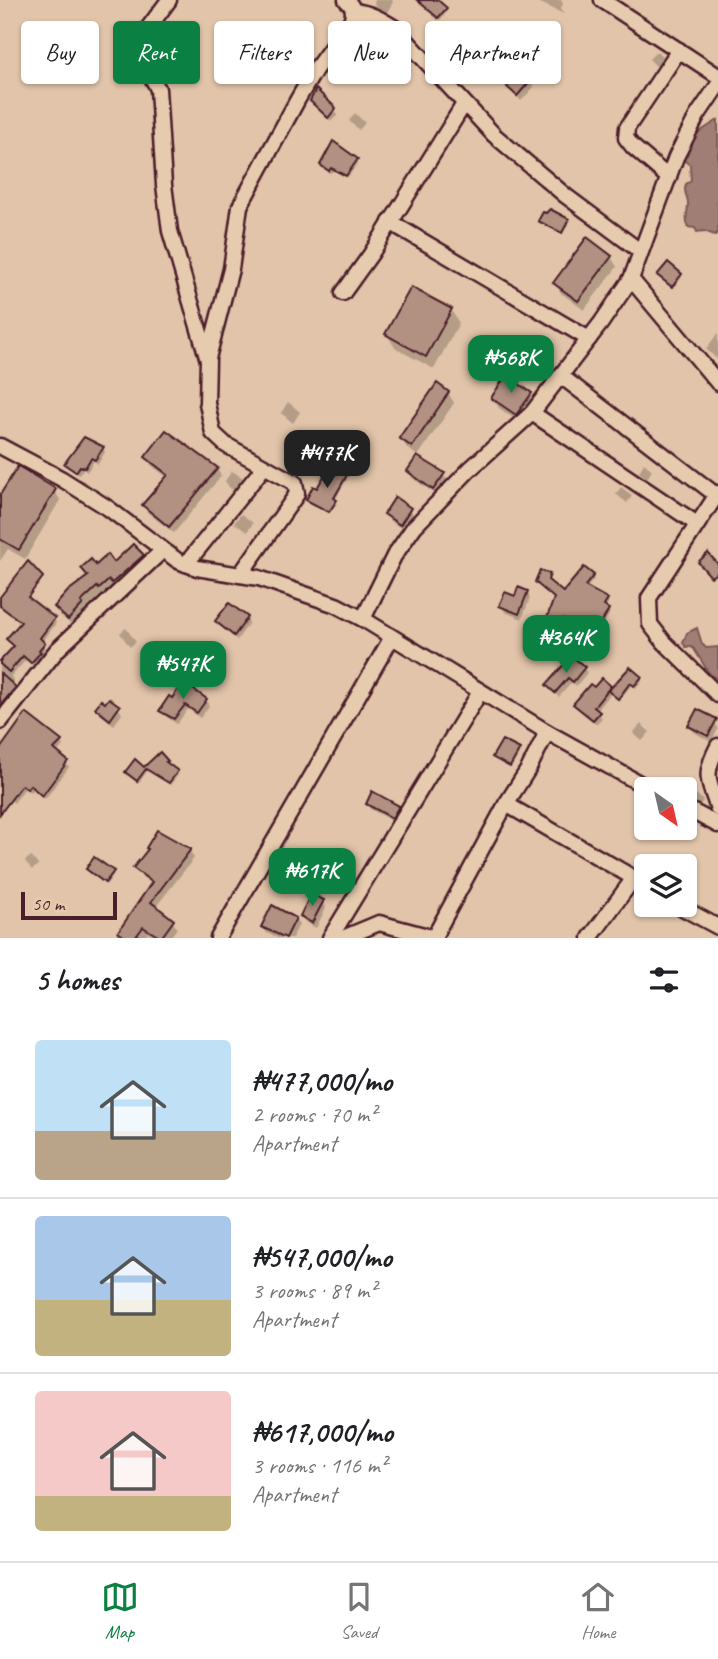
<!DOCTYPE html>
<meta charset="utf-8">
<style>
:root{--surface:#fff;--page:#f2f2f2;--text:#202124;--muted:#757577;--line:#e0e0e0;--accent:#0b8043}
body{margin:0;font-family:Caveat,sans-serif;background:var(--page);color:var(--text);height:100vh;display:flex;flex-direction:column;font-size:26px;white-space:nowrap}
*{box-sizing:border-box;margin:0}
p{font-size:23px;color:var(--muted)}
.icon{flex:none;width:38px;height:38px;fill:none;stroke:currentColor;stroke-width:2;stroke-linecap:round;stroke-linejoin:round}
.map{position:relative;height:938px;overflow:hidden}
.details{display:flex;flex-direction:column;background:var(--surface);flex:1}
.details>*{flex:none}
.guide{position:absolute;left:21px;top:21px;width:677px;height:63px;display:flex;gap:14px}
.needle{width:46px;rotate:146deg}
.controls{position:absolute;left:634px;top:777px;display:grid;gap:14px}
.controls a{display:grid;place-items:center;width:63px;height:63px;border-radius:7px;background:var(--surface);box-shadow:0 2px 5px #0004;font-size:35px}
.scale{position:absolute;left:21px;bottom:18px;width:96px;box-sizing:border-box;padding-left:7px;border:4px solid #4a1f2b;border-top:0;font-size:19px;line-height:24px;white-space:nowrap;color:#4a1f2b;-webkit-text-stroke:5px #e7cbae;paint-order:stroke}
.price{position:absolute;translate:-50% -60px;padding:0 16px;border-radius:14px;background:var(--accent);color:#fff;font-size:23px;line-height:46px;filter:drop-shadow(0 2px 4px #0008)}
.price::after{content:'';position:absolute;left:50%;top:42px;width:21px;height:16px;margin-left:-10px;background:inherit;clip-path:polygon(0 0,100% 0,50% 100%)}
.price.active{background:#222;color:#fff}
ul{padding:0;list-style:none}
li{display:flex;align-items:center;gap:21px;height:175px;padding:0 35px}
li+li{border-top:2px solid var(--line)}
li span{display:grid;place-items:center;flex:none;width:196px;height:140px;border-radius:7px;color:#555}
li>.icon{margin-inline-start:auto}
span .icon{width:84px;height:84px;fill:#fffc;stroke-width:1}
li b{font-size:30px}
h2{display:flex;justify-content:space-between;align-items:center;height:84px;padding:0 35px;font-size:30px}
.pill{padding:0 24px;border-radius:7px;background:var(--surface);box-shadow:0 2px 5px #0004;font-size:24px;line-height:63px}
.pill.active{background:var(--accent);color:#fff}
.tabs{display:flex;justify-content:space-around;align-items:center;height:98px;border-top:2px solid var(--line);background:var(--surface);font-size:19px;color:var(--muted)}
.tabs a{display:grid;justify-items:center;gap:4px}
.tabs .active{color:var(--accent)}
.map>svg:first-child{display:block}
.water{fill:#a17e74;stroke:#7e5857;stroke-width:2}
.shadow{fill:#0003}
.building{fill:#b29182;stroke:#4a1f2b;stroke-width:2}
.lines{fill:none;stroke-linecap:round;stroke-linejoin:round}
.street-casing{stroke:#4a1f2b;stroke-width:19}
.street{stroke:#e7cbae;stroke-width:14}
</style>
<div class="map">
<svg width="718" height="938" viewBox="0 0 718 938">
<rect width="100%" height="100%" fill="#e1c4a9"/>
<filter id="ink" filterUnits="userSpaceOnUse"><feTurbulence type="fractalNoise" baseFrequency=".0143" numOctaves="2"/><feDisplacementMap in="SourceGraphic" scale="14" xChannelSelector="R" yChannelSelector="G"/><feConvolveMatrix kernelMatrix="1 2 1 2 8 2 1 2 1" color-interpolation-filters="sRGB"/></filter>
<g filter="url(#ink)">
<g class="water">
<path d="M718 120V232L715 235 704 231 697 232 695 228 688 227C684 214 689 212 688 202 687 194 683 193 686 184L691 181 690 165 680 157 690 138Z"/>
<path d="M697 628 702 644 706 648 718 647V680L709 673 694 649 690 646 686 647 683 643 687 633Z"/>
</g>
<g class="shadow">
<path d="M375 0H392L393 2 386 14 377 9 374 3Z"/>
<path d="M422 0H434L447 12 440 20 422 4Z"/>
<path d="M534 0H561L563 4 560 9 564 14Z"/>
<path d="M656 52 663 56 666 63 661 71 649 59Z"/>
<path d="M530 80 534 87 521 101 509 87Z"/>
<path d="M316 92 338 115 331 121 312 101Z"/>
<path d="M355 113 365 123 359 130 349 121Z"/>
<path d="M357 160 358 163 348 177 333 170 331 173 322 165Z"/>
<path d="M568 220 569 223 563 234 540 221Z"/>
<path d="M611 257 617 267 584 310 561 293 555 283Z"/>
<path d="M681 275 682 277 674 288 661 277Z"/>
<path d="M451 310 459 323 434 369 395 348 387 334Z"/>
<path d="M718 333V357L717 359 706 349Z"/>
<path d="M448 393 454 403 418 456 407 448 401 438Z"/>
<path d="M530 394 536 404 522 424 499 408 493 398Z"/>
<path d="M288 402 300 412 293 423 281 413Z"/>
<path d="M330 447 333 452 325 463 312 455 309 450Z"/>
<path d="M103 448 105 452 98 464 94 461 87 472 83 469 79 475 66 464Z"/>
<path d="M147 457 217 469 221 476 174 533 148 513 144 505 168 478 151 465Z"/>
<path d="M644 463 652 470 647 479 639 472Z"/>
<path d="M232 471 243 478 246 484 238 494 229 487 225 481Z"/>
<path d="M409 471 443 474 447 481 437 495 412 478Z"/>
<path d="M346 477 347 479 335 500 337 503 330 513 310 502 308 500 318 490Z"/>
<path d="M621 487 632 496 627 503 616 494Z"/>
<path d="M54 490 60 500 25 559 8 549 0 561V499Z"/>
<path d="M410 509 413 515 404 530 390 521 386 514Z"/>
<path d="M241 514 253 523 247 532 234 523Z"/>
<path d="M142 556 146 563 117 589 114 586 104 595 103 593 85 610 86 612 73 626 60 615 56 608 89 577 83 568 114 565Z"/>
<path d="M549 576V583L563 595 593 576 594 579 586 589 607 600 608 603 605 609 610 613 596 638 564 620 560 635 546 632 545 628 556 599 539 585Z"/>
<path d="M527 592 530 598 522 619 505 612 501 606Z"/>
<path d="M247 618 249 623 237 640 217 621Z"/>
<path d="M54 619 56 623 42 643 46 649 34 666 27 659 11 676 14 682 11 685 17 692 0 714V663L15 648 8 639Z"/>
<path d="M126 628 136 642 130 647 120 633Z"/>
<path d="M588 643 600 646 599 657 587 654Z"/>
<path d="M584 668 587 673 576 686 572 682 559 697 552 691 548 685Z"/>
<path d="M640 678 642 681 636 688 632 684 620 700 611 693 597 711 602 718 596 724 575 704 595 690 610 687 612 690Z"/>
<path d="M184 685 206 700 209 706 200 718 188 709 177 724 165 716 162 711Z"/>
<path d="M118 707 122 714 114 725 101 715 97 709Z"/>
<path d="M715 721 718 729 711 742 694 732 690 726Z"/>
<path d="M641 724 650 732 642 741 633 733Z"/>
<path d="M60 742 63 746 56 754 69 767 45 799 34 788 30 792 25 788 14 803 0 791V748Z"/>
<path d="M518 751 520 753 511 768 494 757Z"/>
<path d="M160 755 178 775 170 785 147 771 139 783 129 774 144 769Z"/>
<path d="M687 787 702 799 703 801 700 805 684 795Z"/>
<path d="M368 804 398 807 401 812 395 822 370 809Z"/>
<path d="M150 850 190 851 194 858 155 908 172 921 177 928 170 938H156L148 933 144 938H123L120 933 153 885 140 875 136 868Z"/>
<path d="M31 856 38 865 32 870 25 861Z"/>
<path d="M328 868 342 876 343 879 340 885 326 877 325 874Z"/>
<path d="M88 870 112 872 114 874 107 884Z"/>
<path d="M323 901 326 908 316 928 305 922 302 916Z"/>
<path d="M295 919 299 925 292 938H277L267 933 263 927Z"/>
</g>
<g class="building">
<path d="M417 0H438L447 8 438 18Z"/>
<path d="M521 70 532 79 517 96 507 87Z"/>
<path d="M316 89 336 108 328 118 310 101Z"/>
<path d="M333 141 358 159 346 176 331 168 329 171 320 165Z"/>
<path d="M550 209 569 219 562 233 538 221 543 212 546 213Z"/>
<path d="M587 237 612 256 578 301 553 283Z"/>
<path d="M668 262 682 274 672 287 657 275Z"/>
<path d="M411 287 452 309 426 357 385 334Z"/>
<path d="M506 375 532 393 516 415 491 398Z"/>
<path d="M437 383 449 392 412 447 399 438Z"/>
<path d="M166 430 218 468 169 527 142 505 168 475 145 457Z"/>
<path d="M316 436 331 445 322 459 307 450Z"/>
<path d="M84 437 104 447 95 460 91 458 85 468 80 466 76 472 64 464Z"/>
<path d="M417 456 445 473 433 490 407 471Z"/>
<path d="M18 466 56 489 19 550 0 539V495Z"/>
<path d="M330 466 347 475 334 498 337 500 329 512 306 500 313 486 317 488Z"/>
<path d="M395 497 411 508 400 525 384 514Z"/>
<path d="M133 544 144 555 112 583 109 580 99 589 97 587 81 602 83 604 68 620 54 607 68 591 88 576 81 568 91 559 96 565 108 554 114 562Z"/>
<path d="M708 553 718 564V572L711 577 698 562Z"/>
<path d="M28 561 43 577 28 597 55 618 40 638 45 643 39 650 41 652 31 663 23 656 9 672 0 664V661L14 646 6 639 21 622 0 606V597Z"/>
<path d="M584 567 594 575 585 586 608 599 604 606 609 609 594 636 563 619 559 633 543 629 554 598 535 582 540 570 550 574 548 580 563 592Z"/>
<path d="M518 587 528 591 519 614 499 606 505 592 515 596Z"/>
<path d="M229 603 248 617 234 636 215 621Z"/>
<path d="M573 657 585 667 573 682 568 678 555 693 546 685 565 663 567 665Z"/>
<path d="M630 667 642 677 634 686 630 683 618 699 608 691Z"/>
<path d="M0 673 16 687 0 706Z"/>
<path d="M602 678 611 686 594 707 600 712 593 720 573 704 590 684 594 687Z"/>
<path d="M183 682 207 699 197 713 185 705 174 719 159 711 169 696 172 698Z"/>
<path d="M109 698 120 706 110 720 95 708 101 700 105 703Z"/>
<path d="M697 709 717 719 708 736 688 726Z"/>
<path d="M26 713 62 741 54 749 68 761 42 796 30 785 27 789 22 785 0 814V749Z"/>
<path d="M502 740 520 749 510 767 492 757Z"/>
<path d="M160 752 168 761 166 762 178 771 169 783 146 769 137 781 125 772 135 759 144 767Z"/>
<path d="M372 791 399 806 392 818 366 804Z"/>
<path d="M157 830 191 849 151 902 174 920 161 938 143 927 135 938H126L118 932 152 882 133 868 148 849 146 848Z"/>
<path d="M94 857 114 871 105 883 86 869Z"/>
<path d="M311 894 324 900 312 923 300 916Z"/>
<path d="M272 905 296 918 286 938 261 927Z"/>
</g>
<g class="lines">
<defs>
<g id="street">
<path d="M169 0 146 31 140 48V55L158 89 164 185 170 231 207 357"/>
<path d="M602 0 718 76"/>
<path d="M354 11C370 13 381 19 395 28L494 135 566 196 640 251"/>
<path d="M669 178 633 147 626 138 627 128 679 50"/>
<path d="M390 222 589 339"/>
<path d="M631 279 718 383"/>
<path d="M343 293 371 254 464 104"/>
<path d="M561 376 716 495"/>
<path d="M532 413 697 524"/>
<path d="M0 446 62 479 108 508 178 561 197 568 259 578 336 605 363 619 547 732 529 768 506 804 646 885"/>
<path d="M718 493 649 598 650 624 664 642 718 695"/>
<path d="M186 564 264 467"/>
<path d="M240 575 297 494 295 483 226 445 213 433 207 403 208 358 231 269 240 206 298 99 315 70 352 19C354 10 353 6 346 0"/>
<path d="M363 619 394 556 414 527 470 469 532 413 601 323 631 279 676 157 697 116 718 85"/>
<path d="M0 722 57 650 163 550"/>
<path d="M547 732 650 789"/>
<path d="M718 746C703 775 708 779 718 809"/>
<path d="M684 807 718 825"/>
<path d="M677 905 718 927"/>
<path d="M434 937 506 804"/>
<path d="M218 938 392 637"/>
<path d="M330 938 480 692"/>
<path d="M343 938 379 923 435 938"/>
<path d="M590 938 634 878"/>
</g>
</defs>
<use href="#street" class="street-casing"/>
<use href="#street" class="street"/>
</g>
</g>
</svg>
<div class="controls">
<a><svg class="needle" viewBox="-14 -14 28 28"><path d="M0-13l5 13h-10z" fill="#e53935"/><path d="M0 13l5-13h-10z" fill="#757577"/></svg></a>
<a><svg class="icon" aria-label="layers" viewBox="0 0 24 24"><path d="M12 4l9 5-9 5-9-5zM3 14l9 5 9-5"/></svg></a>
</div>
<div class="scale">50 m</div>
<b class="price" style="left:511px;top:395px">₦568K</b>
<b class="price active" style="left:327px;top:490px">₦477K</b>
<b class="price" style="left:566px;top:675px">₦364K</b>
<b class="price" style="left:183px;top:701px">₦547K</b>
<b class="price" style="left:312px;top:908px">₦617K</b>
<div class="guide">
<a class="pill">Buy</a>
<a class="pill active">Rent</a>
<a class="pill">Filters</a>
<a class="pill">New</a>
<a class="pill">Apartment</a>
</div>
</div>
<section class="details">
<h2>5 homes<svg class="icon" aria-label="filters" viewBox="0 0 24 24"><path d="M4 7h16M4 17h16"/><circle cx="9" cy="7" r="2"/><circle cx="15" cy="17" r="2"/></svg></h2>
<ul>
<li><span style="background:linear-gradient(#bfe0f5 65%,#b9a48a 0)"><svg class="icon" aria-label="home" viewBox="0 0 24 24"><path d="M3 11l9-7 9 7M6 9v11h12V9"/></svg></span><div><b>₦477,000/mo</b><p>2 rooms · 70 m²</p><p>Apartment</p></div></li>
<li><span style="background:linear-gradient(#a9c7e8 60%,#c2b280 0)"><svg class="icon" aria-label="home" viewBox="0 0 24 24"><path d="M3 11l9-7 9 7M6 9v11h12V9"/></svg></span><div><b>₦547,000/mo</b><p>3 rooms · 89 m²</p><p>Apartment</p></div></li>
<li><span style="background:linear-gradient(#f6c9c9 75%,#c2b280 0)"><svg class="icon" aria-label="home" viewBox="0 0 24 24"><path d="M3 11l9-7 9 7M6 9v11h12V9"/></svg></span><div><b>₦617,000/mo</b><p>3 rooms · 116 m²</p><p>Apartment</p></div></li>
</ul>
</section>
<nav class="tabs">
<a class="active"><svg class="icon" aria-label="map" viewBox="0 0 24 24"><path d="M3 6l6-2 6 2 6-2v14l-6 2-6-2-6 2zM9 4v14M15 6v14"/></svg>Map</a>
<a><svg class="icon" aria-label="saved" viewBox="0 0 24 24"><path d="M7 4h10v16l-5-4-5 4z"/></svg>Saved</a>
<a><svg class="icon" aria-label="home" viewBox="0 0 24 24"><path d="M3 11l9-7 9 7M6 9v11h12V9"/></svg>Home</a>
</nav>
